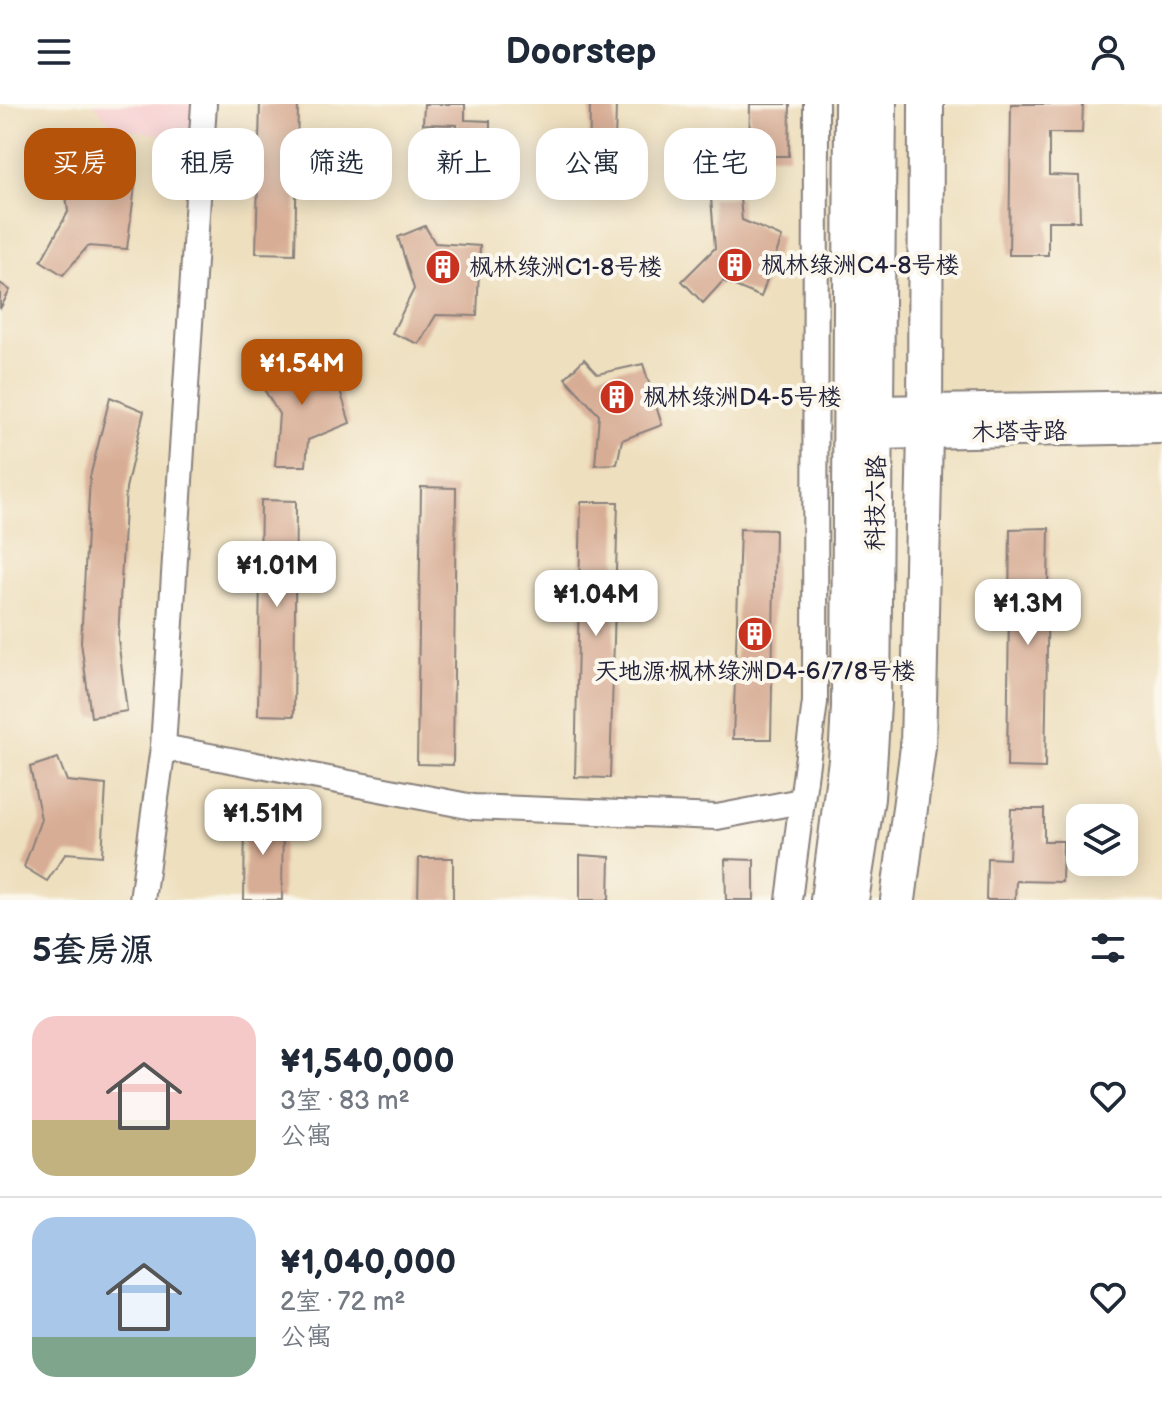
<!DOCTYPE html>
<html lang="zh">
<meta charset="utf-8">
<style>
:root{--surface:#fff;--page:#f2f2f3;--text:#1f2937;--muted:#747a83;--line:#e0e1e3;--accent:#b45309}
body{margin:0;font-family:"Balsamiq Sans","LXGW WenKai TC",sans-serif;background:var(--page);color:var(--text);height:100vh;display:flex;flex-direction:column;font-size:30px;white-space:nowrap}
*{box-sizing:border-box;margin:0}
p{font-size:26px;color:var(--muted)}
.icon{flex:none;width:44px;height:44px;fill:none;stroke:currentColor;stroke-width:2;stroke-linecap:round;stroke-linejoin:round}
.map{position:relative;height:796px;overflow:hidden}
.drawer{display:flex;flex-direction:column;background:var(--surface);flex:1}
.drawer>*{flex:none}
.guide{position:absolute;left:24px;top:24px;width:1114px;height:72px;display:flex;gap:16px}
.tools{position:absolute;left:1066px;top:700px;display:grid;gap:16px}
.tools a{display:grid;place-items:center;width:72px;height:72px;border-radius:16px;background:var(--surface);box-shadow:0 4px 20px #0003;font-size:40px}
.price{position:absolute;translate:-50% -68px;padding:0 18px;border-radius:16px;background:#fff;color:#222;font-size:26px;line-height:52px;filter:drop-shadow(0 2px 4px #0008)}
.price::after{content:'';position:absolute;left:50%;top:48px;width:24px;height:18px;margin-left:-12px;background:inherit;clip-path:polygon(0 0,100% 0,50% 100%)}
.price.on{background:var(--accent);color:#fff}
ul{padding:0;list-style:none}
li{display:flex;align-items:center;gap:24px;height:200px;padding:0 32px}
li+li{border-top:2px solid var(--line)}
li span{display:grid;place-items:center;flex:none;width:224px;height:160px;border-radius:24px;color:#555}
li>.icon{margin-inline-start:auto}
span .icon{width:96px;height:96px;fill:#fffc;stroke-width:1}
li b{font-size:34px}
h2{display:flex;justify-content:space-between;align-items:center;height:96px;padding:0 32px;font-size:34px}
.tag{padding:0 28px;border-radius:24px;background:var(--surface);box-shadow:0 4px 20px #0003;font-size:28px;line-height:72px}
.tag.on{background:var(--accent);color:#fff}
header{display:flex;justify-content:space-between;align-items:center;height:104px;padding:0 32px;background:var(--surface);font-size:36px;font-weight:600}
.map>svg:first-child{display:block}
.built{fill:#f7cfd2}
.building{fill:#d8ad95}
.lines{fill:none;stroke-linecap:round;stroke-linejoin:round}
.minor-casing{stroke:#88807c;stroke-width:28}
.tertiary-casing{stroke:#88807c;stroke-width:34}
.secondary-casing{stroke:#88807c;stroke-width:38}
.minor{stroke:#fff;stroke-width:24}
.tertiary{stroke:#fff;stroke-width:30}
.secondary{stroke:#fff;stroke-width:34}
.labels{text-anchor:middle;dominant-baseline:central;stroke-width:8;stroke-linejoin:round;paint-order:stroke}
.poi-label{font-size:24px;fill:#22223b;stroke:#fbf7ec;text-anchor:start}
.street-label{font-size:24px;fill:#22223b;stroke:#fbf7ec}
</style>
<header><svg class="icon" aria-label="menu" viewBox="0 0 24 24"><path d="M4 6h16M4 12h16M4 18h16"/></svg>Doorstep<svg class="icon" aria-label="person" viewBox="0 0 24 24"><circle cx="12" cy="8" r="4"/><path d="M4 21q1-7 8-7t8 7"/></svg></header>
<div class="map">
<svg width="1162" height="796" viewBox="0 0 1162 796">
<rect width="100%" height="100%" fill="#fbf7ec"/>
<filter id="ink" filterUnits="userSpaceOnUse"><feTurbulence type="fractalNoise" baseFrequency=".0125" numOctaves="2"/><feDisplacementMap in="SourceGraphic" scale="16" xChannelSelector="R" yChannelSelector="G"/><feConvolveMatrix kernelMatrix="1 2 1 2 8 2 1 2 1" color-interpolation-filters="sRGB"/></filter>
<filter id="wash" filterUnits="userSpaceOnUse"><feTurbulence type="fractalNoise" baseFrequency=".006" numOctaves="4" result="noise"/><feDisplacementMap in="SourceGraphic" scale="32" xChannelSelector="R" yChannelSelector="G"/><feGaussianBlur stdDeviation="1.8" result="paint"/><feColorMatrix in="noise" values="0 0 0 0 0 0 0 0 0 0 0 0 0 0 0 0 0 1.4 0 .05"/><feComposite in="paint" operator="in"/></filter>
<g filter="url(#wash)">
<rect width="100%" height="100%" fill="#eedfbe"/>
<path class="built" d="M94 0H194L192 35 116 24Z"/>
<g id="blocks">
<g class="building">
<path d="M260 0H298L295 150 256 149Z"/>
<path d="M424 0H465V16L490 17 489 88 456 87 457 21 423 20Z"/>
<path d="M590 0H616L614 81 589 80Z"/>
<path d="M750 0H790L789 52H749Z"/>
<path d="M1011 0H1083L1082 29H1049V71L1079 72 1080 117H1048V151H1009Z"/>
<path d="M88 42 94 63 136 75 127 145 88 142 63 171 41 157 68 108 61 47Z"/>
<path d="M711 94H740L742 116 782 133 761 193 723 177 703 199 682 177 715 144Z"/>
<path d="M425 122 435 139 480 142 477 212 436 211 419 240 392 229 414 185 398 133Z"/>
<path d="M0 179 10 186 0 205Z"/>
<path d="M272 253 287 264 332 260 350 319 308 336 306 362H275L279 310 254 269Z"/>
<path d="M584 255 598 270 643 260 662 321 622 336 617 360 595 361 599 311 565 274Z"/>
<path d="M110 293 144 307 126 384 118 535 127 607 91 613 81 538 90 373Z"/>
<path d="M421 383 456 384 453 661 417 660Z"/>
<path d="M261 396 296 397 294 612 258 611Z"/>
<path d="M581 398H618L610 674 575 673Z"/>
<path d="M1049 424 1045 664 1007 663 1010 425Z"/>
<path d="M740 425 775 426 771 635H733Z"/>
<path d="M58 654 67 677 106 681 102 752 66 749 47 777 24 763 41 715 30 663Z"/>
<path d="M1011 705H1044V737H1063L1062 778 1016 777 1015 796H986L987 754 1009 755Z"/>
<path d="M245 709 283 712 282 796H244Z"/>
<path d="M580 751 610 753 609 796H580Z"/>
<path d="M419 754H453V796H418Z"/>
<path d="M725 755 754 756V796H726Z"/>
</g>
</g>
</g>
<g filter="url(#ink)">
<use href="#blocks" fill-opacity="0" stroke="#88807c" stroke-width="2"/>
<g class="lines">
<defs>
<g id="minor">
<path d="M163 643 473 703 717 713 801 697"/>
<path d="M142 796 163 643 204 0"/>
<path d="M789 796 815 598 816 0"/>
</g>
<g id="tertiary">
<path d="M877 307 1162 302"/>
<path d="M877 330 1162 324"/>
</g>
<g id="secondary">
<path d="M828 796 846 656 849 603 852 0"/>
<path d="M851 796 867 694 873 600 879 0"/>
<path d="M898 796 918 643 925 329 926 0"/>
</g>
</defs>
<use href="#minor" class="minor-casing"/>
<use href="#tertiary" class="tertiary-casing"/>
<use href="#secondary" class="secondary-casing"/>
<use href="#minor" class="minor"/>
<use href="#tertiary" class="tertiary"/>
<use href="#secondary" class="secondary"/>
</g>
</g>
<defs>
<symbol id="building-disc" viewBox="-11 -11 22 22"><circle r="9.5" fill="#c8321e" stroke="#fbf7ec"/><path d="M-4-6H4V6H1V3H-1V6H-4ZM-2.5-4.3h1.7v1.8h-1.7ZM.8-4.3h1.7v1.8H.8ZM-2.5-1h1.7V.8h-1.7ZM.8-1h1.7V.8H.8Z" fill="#fff"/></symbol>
</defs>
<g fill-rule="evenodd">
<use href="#building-disc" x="715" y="141" width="40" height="40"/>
<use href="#building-disc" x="423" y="143" width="40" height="40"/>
<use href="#building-disc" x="597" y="273" width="40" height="40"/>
<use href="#building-disc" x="735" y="510" width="40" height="40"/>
</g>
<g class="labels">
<g class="poi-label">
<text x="761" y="161">枫林绿洲C4-8号楼</text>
<text x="469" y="163">枫林绿洲C1-8号楼</text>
<text x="643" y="293">枫林绿洲D4-5号楼</text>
<text x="755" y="567" text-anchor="middle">天地源·枫林绿洲D4-6/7/8号楼</text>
</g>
<g class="street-label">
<text transform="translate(1019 328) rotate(-1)">木塔寺路</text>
<text transform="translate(876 399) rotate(-89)">科技六路</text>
</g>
</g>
</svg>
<div class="tools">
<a><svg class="icon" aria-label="layers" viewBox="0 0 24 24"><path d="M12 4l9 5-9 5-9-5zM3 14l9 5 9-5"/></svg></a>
</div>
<b class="price on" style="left:302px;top:303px">¥1.54M</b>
<b class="price" style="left:277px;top:505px">¥1.01M</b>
<b class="price" style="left:596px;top:534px">¥1.04M</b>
<b class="price" style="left:1028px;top:543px">¥1.3M</b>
<b class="price" style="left:263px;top:753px">¥1.51M</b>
<div class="guide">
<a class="tag on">买房</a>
<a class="tag">租房</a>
<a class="tag">筛选</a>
<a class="tag">新上</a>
<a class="tag">公寓</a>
<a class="tag">住宅</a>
</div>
</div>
<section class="drawer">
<h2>5套房源<svg class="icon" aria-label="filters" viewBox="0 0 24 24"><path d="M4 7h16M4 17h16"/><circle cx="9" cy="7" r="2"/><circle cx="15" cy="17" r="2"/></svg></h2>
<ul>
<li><span style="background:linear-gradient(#f6c9c9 65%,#c2b280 0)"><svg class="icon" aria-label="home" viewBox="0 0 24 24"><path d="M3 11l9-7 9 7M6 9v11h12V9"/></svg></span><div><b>¥1,540,000</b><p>3室 · 83 m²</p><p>公寓</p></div><svg class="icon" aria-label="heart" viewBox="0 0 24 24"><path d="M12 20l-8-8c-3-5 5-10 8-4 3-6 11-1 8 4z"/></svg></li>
<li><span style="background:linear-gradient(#a9c7e8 75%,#7fa58c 0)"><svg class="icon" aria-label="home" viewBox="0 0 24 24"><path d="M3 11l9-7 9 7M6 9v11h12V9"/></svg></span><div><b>¥1,040,000</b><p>2室 · 72 m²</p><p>公寓</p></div><svg class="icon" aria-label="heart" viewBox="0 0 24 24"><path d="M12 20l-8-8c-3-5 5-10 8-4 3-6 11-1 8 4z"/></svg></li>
</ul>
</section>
